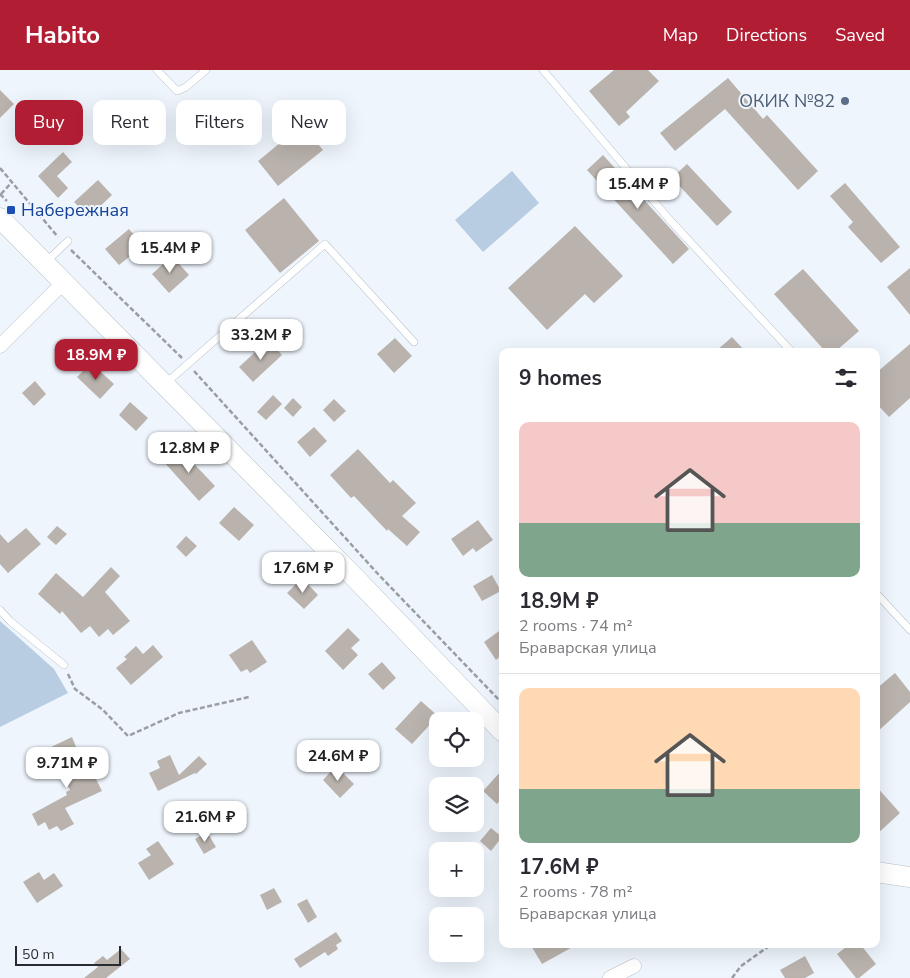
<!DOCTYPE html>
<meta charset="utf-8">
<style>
:root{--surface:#fff;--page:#f7f7f7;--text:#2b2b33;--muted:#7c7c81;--line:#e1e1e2;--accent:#b11d33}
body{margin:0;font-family:"Nunito Sans",sans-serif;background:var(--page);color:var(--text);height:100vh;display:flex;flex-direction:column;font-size:19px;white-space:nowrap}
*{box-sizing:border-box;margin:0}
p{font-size:16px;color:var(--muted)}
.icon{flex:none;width:28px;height:28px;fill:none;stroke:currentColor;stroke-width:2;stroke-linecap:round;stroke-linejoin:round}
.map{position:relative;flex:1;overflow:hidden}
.sheet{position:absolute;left:499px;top:278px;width:381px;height:600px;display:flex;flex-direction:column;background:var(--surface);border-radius:10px;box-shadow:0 5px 20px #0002}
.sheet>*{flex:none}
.hud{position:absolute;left:15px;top:30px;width:409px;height:45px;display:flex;gap:10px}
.fabs{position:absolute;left:429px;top:642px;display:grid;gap:10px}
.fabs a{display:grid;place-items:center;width:55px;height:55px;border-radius:10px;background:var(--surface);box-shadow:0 5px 20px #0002;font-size:25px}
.scale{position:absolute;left:15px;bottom:12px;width:106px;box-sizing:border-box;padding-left:5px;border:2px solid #292c2e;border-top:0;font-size:14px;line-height:18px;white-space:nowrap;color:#292c2e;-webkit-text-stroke:4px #eef5fc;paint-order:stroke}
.price{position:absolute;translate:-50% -42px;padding:0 11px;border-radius:10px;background:#fff;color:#222;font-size:16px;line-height:32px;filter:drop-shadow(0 1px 2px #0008)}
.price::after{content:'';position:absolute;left:50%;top:30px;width:15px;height:11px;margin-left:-8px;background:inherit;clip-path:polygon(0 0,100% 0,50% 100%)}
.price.current{background:var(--accent);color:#fff}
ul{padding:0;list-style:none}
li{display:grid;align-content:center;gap:10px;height:265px;padding:0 20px}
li+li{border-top:1px solid var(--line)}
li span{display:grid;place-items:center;height:155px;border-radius:10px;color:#555}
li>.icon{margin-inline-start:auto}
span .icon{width:90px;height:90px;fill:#fffc;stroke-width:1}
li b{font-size:21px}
h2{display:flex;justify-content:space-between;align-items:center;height:60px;padding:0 20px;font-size:21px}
.tag{padding:0 18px;border-radius:10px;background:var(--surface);box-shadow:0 5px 20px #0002;font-size:18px;line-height:45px}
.tag.current{background:var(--accent);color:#fff}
header{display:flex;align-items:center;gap:30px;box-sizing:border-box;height:70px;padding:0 25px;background:var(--accent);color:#fff}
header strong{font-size:24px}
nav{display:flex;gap:28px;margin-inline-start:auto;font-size:18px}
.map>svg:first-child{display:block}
.green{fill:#b9cde2}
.building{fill:#bab3ad}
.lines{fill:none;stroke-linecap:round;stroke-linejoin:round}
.lane-casing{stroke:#b9c0c7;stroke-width:8}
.street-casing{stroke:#b9c0c7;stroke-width:15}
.secondary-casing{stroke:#b9c0c7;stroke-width:21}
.path{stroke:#999ea3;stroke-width:2.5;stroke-dasharray:5 2.5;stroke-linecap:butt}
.lane{stroke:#fff;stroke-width:7}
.street{stroke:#fff;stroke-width:14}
.secondary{stroke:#fff;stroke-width:20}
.service-dot{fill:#5c6f8a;stroke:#eef5fc;stroke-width:2}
.transit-dot{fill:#1a4fb4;stroke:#eef5fc;stroke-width:2}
.labels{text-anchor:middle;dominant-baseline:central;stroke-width:4;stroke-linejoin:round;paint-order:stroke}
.service-label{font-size:18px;fill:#4e5e75;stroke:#eef5fc;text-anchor:end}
.transit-label{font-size:18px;fill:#164399;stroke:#eef5fc;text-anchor:start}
</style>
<header>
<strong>Habito</strong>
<nav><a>Map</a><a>Directions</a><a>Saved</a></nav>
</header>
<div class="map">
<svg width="910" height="908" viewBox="0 0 910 908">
<rect width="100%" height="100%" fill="#eef5fc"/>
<g class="green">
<path d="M512 101 539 133 483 182 455 150Z"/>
<path d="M0 551 54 599 68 623 0 657Z"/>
</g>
<g class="building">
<path d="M614 0H648L659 11 626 42 630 47 619 56 589 21Z"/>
<path d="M728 8 763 49 767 45 818 101 798 120 725 39 675 81 660 63Z"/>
<path d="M0 20 14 34 0 48Z"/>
<path d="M302 55 323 80 278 116 258 91Z"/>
<path d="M63 82 72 92 57 106 68 118 58 128 38 106Z"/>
<path d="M603 85 689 179 673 194 587 100Z"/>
<path d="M687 94 732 142 717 156 672 108Z"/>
<path d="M98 110 112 125 89 147 74 132Z"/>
<path d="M845 113 900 177 881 193 848 157 853 152 830 126Z"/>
<path d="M284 128 319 171 280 203 245 160Z"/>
<path d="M575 156 623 206 594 233 585 224 547 260 508 218Z"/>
<path d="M129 159 143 176 119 195 105 179Z"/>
<path d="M172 186 189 205 169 223 152 204Z"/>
<path d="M910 198V245L887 217Z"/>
<path d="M803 199 859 261 836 281H825L774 224Z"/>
<path d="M732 267 745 281H716Z"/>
<path d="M395 268 412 286 394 303 377 284Z"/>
<path d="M268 270 282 285 253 312 239 297Z"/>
<path d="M910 274V328L889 347 876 333V303Z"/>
<path d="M91 293 114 314 100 329 77 307Z"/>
<path d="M35 311 46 324 34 336 22 323Z"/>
<path d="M273 325 282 334 266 350 257 342Z"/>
<path d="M293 328 302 337 293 347 284 338Z"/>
<path d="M334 329 346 341 334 352 323 340Z"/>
<path d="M130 332 148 348 136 361 119 345Z"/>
<path d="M314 357 327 371 310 387 297 372Z"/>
<path d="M179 378 215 416 199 431 164 392Z"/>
<path d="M358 379 390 413 393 410 416 433 402 446 420 462 407 476 388 459 387 461 354 426 351 428 330 405Z"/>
<path d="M234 437 254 455 239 471 219 453Z"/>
<path d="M478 450 493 470 476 482 473 478 463 486 451 469Z"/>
<path d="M57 456 67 464 56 475 47 467Z"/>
<path d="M26 458 41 474 8 503 0 494V464L8 473Z"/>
<path d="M186 466 197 476 186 487 176 477Z"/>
<path d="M111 497 120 506 105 522 130 551 113 565 108 559 99 567 90 556 81 563 62 541 60 544 38 524 56 503 83 527Z"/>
<path d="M492 505 501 521 482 531 473 516Z"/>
<path d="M302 508 318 525 304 539 287 523Z"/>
<path d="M348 558 360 570 351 578 358 585 343 600 325 581Z"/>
<path d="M502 559V585L496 590 484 572Z"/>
<path d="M252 570 267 592 250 603 247 599 241 602 229 585Z"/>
<path d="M153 575 163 587 131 615 116 598 127 589 124 587 136 576 143 584Z"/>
<path d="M382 592 396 608 383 620 368 604Z"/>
<path d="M895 603 910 622V632L876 663V619Z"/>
<path d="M421 631 438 646 412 674 395 659Z"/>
<path d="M72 667 77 679 73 681 75 685 70 688 80 709 93 703 102 721 65 738 74 754 61 761 57 756 49 760 45 752 38 756 32 744 67 725 66 722 70 720 49 678Z"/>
<path d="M170 685 179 705 199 686 207 694 196 704 195 703 158 721 149 703 160 698 157 691Z"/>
<path d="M336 696 354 714 340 728 323 710Z"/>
<path d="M502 700V728L497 734 483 721Z"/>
<path d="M876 716 900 743 876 765Z"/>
<path d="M491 758 502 767 491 781 480 771Z"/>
<path d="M207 762 216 777 204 784 195 769Z"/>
<path d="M158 771 174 794 149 810 138 793 151 785 146 779Z"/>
<path d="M39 802 44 810 54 803 63 816 37 833 23 812Z"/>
<path d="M274 818 282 832 267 840 260 825Z"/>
<path d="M307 829 317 847 308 853 297 834Z"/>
<path d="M336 862 342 871 336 875 338 879 328 886 325 882 300 898 294 889Z"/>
<path d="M530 874H578L542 894Z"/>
<path d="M850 874H860L876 894 859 908H856L837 884Z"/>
<path d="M121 879 130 889 106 908H84L98 897 94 893 103 886 107 890Z"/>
<path d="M805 886 814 903 805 908H785L780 900Z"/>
</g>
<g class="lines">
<defs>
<g id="lane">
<path d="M157 0 177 21 186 17 206 0"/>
<path d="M543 0 669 149 791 281"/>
<path d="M45 193 68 171"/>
<path d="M165 314 325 174 414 272"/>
<path d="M876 523 910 560"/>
<path d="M0 540 10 551 64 595"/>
</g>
<g id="street">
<path d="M0 276 64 212"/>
<path d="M610 908 634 896"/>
</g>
<g id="secondary">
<path d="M0 148 360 513 502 661"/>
<path d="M876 802 910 807"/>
</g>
</defs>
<use href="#lane" class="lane-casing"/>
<use href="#street" class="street-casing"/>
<use href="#secondary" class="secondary-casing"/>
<g class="path">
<path d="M0 98 58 167"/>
<path d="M0 124 7 131"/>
<path d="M1 124 12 112"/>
<path d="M71 180 182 288"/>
<path d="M194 301 378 504 502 633"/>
<path d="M68 604 75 619 103 640 128 666 179 643 249 627"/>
<path d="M732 908 741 896 772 874"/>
</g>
<use href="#lane" class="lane"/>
<use href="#street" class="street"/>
<use href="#secondary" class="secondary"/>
</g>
<circle class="service-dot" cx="845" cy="31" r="5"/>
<rect class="transit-dot" x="6" y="135" width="10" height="10" rx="2.5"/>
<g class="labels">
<g class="service-label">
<text x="835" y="31">ОКИК №82</text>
</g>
<g class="transit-label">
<text x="21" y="140">Набережная</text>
</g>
</g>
</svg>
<div class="fabs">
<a><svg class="icon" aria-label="locate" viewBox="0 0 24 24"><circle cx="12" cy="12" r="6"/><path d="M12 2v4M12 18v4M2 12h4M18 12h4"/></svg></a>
<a><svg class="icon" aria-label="layers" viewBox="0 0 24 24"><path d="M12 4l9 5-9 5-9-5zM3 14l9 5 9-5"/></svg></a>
<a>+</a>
<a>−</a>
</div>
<div class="scale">50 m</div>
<b class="price" style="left:638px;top:140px">15.4M ₽</b>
<b class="price" style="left:170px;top:204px">15.4M ₽</b>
<b class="price" style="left:261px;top:291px">33.2M ₽</b>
<b class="price current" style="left:96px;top:311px">18.9M ₽</b>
<b class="price" style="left:189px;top:404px">12.8M ₽</b>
<b class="price" style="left:303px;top:524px">17.6M ₽</b>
<b class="price" style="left:338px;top:712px">24.6M ₽</b>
<b class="price" style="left:67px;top:719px">9.71M ₽</b>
<b class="price" style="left:205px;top:773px">21.6M ₽</b>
<div class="hud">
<a class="tag current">Buy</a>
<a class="tag">Rent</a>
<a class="tag">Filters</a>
<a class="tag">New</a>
</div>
<section class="sheet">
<h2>9 homes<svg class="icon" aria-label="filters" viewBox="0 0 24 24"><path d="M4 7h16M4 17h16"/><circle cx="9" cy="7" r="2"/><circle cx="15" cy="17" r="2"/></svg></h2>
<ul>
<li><span style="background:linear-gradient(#f6c9c9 65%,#7fa58c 0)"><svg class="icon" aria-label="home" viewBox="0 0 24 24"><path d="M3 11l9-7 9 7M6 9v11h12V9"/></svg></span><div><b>18.9M ₽</b><p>2 rooms · 74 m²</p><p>Браварская улица</p></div></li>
<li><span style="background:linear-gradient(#ffd9b3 65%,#7fa58c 0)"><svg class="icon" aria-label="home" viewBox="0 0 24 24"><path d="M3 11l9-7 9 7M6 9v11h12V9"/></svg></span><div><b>17.6M ₽</b><p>2 rooms · 78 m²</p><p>Браварская улица</p></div></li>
</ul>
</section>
</div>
